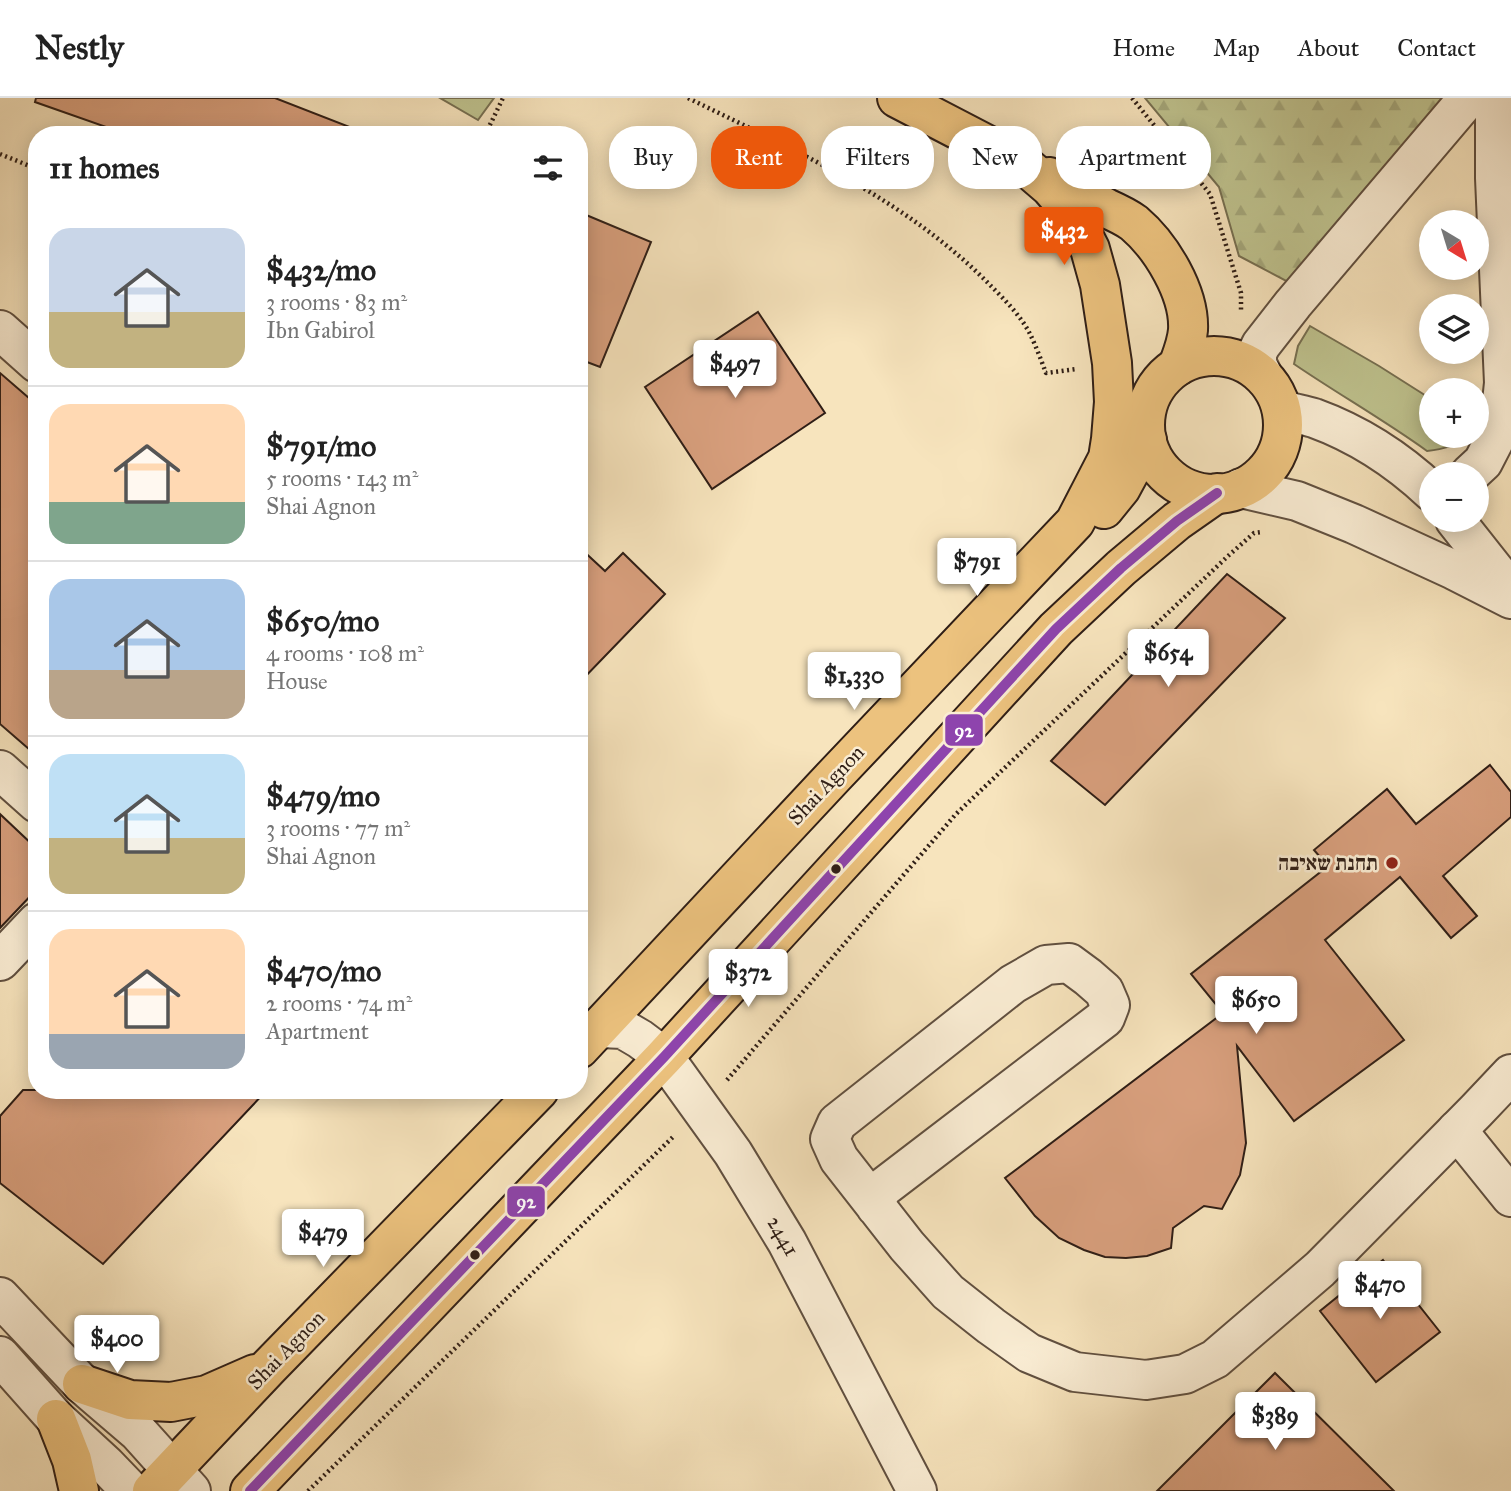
<!DOCTYPE html>
<meta charset="utf-8">
<style>
:root{--surface:#fff;--page:#f6f6f6;--text:#222;--muted:#767676;--line:#e0e0e0;--accent:#ea580c}
body{margin:0;font-family:"IM FELL Great Primer","Frank Ruhl Libre",serif;background:var(--page);color:var(--text);height:100vh;display:flex;flex-direction:column;font-size:26px;white-space:nowrap}
*{box-sizing:border-box;margin:0}
p{font-size:23px;color:var(--muted)}
.icon{flex:none;width:38px;height:38px;fill:none;stroke:currentColor;stroke-width:2;stroke-linecap:round;stroke-linejoin:round}
.map{position:relative;flex:1;overflow:hidden}
.sheet{position:absolute;left:28px;top:28px;width:560px;height:973px;display:flex;flex-direction:column;background:var(--surface);border-radius:28px;box-shadow:0 4px 18px #0003}
.sheet>*{flex:none}
.banner{position:absolute;left:609px;top:28px;width:665px;height:63px;display:flex;gap:14px}
.needle{width:46px;rotate:142deg}
.buttons{position:absolute;left:1419px;top:112px;display:grid;gap:14px}
.buttons a{display:grid;place-items:center;width:70px;height:70px;border-radius:50%;background:var(--surface);box-shadow:0 4px 18px #0003;font-size:35px}
.price{position:absolute;translate:-50% -60px;padding:0 16px;border-radius:7px;background:#fff;color:#222;font-size:23px;line-height:46px;filter:drop-shadow(0 2px 4px #0008)}
.price::after{content:'';position:absolute;left:50%;top:42px;width:21px;height:16px;margin-left:-10px;background:inherit;clip-path:polygon(0 0,100% 0,50% 100%)}
.price.on{background:var(--accent);color:#fff}
ul{padding:0;list-style:none}
li{display:flex;align-items:center;gap:21px;height:175px;padding:0 21px}
li+li{border-top:2px solid var(--line)}
li span{display:grid;place-items:center;flex:none;width:196px;height:140px;border-radius:21px;color:#555}
li>.icon{margin-inline-start:auto}
span .icon{width:84px;height:84px;fill:#fffc;stroke-width:1}
li b{font-size:30px}
h2{display:flex;justify-content:space-between;align-items:center;height:84px;padding:0 21px;font-size:30px}
.chip{padding:0 24px;border-radius:28px;background:var(--surface);box-shadow:0 4px 18px #0003;font-size:24px;line-height:63px}
.chip.on{background:var(--accent);color:#fff}
header{display:flex;align-items:center;gap:42px;box-sizing:border-box;height:98px;padding:0 35px;background:var(--surface);border-bottom:2px solid var(--line)}
header strong{font-size:33px}
nav{display:flex;gap:38px;margin-inline-start:auto;font-size:24px}
.map>svg:first-child{display:block}
.grass{fill:#bfc38f;stroke:#777052;stroke-width:2}
.forest{fill:url(#forest-firs);stroke:#777052;stroke-width:2}
.building{fill:#d89f7d;stroke:#2f1e16;stroke-width:2}
.lines{fill:none;stroke-linecap:round;stroke-linejoin:round}
.minor-casing{stroke:#615040;stroke-width:42}
.major-casing{stroke:#2f1e16;stroke-width:42}
.path{stroke:#2f1e16;stroke-width:4.5;stroke-dasharray:2 3.5;stroke-linecap:butt}
.minor{stroke:#faedd4;stroke-width:38}
.major{stroke:#ecc27e;stroke-width:38}
.bus-1-casing{stroke:#faedd4;stroke-width:16}
.bus-1{stroke:#8e44ad;stroke-width:10}
.poi-dot{fill:#8f2418;stroke:#faedd4;stroke-width:2.5}
.bus-dot{fill:#2f1e16;stroke:#faedd4;stroke-width:2.5}
.labels{text-anchor:middle;dominant-baseline:central;stroke-width:5;stroke-linejoin:round;paint-order:stroke}
.street-label{font-size:21px;fill:#2f1e16;stroke:#faedd4}
.poi-label{font-size:21px;font-weight:bold;fill:#2f1e16;stroke:#faedd4;text-anchor:end}
.line-badge{stroke:#faedd4;stroke-width:2.5}
.badge-label{font-size:19px;text-anchor:middle;font-weight:bold;fill:#fff}
</style>
<header>
<strong>Nestly</strong>
<nav><a>Home</a><a>Map</a><a>About</a><a>Contact</a></nav>
</header>
<div class="map">
<svg width="1511" height="1393" viewBox="0 0 1511 1393">
<defs>
<pattern id="forest-firs" width="22" height="20" patternUnits="userSpaceOnUse" patternTransform="scale(1.75)"><rect width="22" height="20" fill="#bfc38f"/><path d="M5 1l3.5 6h-7zM16 11l3.5 6h-7z" fill="#a4a77b"/></pattern>
</defs>
<rect width="100%" height="100%" fill="#f7e4bd"/>
<filter id="stains"><feTurbulence type="fractalNoise" baseFrequency=".00286" numOctaves="4"/><feColorMatrix values="0 0 0 0 .2 0 0 0 0 .09 0 0 0 0 .02 0 0 0 .5 -.17"/></filter>
<radialGradient id="worn" r=".72"><stop offset=".6" stop-color="#630" stop-opacity="0"/><stop offset="1" stop-color="#630" stop-opacity=".3"/></radialGradient>
<g class="grass">
<path d="M440 0H494L478 22Z"/>
<path d="M1310 228 1379 268 1431 301 1432 338H1467C1455 349 1442 351 1427 353 1384 322 1338 296 1294 266L1298 248Z"/>
</g>
<path class="forest" d="M1145 0H1450L1292 186 1239 158 1219 89Z"/>
<g class="building">
<path d="M36 0H275L365 35 364 37H109L112 31 35 4Z"/>
<path d="M579 114 651 144 600 269 579 261Z"/>
<path d="M758 214 825 315 712 391 645 289Z"/>
<path d="M0 275 37 307V658L0 626Z"/>
<path d="M579 449 605 473 623 455 665 496 579 585Z"/>
<path d="M1227 476 1285 520 1105 707 1051 663Z"/>
<path d="M1490 667 1511 694V719L1443 778 1477 818 1451 840 1400 779 1325 842 1404 942 1294 1023 1237 948 1246 1045 1240 1077 1222 1111 1204 1108 1173 1130 1171 1150 1147 1158 1126 1160 1105 1159 1084 1152 1059 1140 1035 1118 1005 1080 1223 915 1191 876 1328 768 1314 752 1387 691 1416 726Z"/>
<path d="M0 716 37 751V791L0 830Z"/>
<path d="M23 992H267L103 1166 0 1085V1018Z"/>
<path d="M1383 1162 1440 1234 1376 1284 1320 1213Z"/>
<path d="M1275 1275 1394 1393H1157Z"/>
</g>
<g class="lines">
<defs>
<g id="minor">
<path d="M0 232 37 265"/>
<path d="M1262 276 1257 266V255L1261 247 1293 206 1468 0"/>
<path d="M1282 312C1292 315 1304 317 1314 320 1358 336 1398 362 1432 394"/>
<path d="M1470 376 1483 364 1499 333 1504 285 1495 80V0"/>
<path d="M1241 390 1297 403 1354 426 1454 472 1511 501"/>
<path d="M1455 422 1511 493"/>
<path d="M0 672 37 705"/>
<path d="M0 863 37 824"/>
<path d="M600 930 623 931 640 941 664 959 733 1055 787 1144 917 1393"/>
<path d="M1457 1032 1511 1099"/>
<path d="M876 1109 880 1092 1105 920 1110 907 1104 893 1088 879 1069 865 1046 867 1013 886 837 1025 830 1041 839 1061 907 1148 948 1194 991 1228 1029 1255 1075 1274 1146 1282 1185 1276 1215 1261 1320 1171 1476 1013 1511 976"/>
<path d="M0 1199 82 1286 138 1334 191 1393"/>
<path d="M0 1258 56 1321 106 1367 131 1393"/>
</g>
<g id="major">
<path d="M1049 79C1068 89 1087 99 1106 110 1115 114 1126 119 1134 125 1161 148 1190 195 1188 232 1187 245 1182 257 1178 268"/>
<circle cx="1214" cy="327" r="69"/>
<path d="M1104 411 1121 390 1147 342"/>
<path d="M579 951 834 678 1075 424 1108 360 1111 341 1114 304 1112 265 1100 187 1090 151 1077 126 1068 110 1050 89 1022 65 897 0"/>
<path d="M82 1286 130 1302 171 1304 207 1297 255 1276"/>
<path d="M56 1321 72 1362 79 1393"/>
<path d="M152 1393 269 1269 539 992"/>
<path d="M250 1393 664 959 1056 531 1121 470 1177 423 1217 395"/>
</g>
</defs>
<use href="#minor" class="minor-casing"/>
<use href="#major" class="major-casing"/>
<g class="path">
<path d="M688 0C794 52 906 101 990 187 1004 201 1021 218 1030 236 1036 248 1041 262 1046 275L1077 271"/>
<path d="M1132 0 1210 96 1241 195V212"/>
<path d="M485 37 503 0"/>
<path d="M0 56 37 71"/>
<path d="M727 982 956 716 1228 458 1254 435 1261 434"/>
<path d="M308 1393 675 1037"/>
</g>
<use href="#minor" class="minor"/>
<use href="#major" class="major"/>
<defs>
<path id="bus-1" d="M250 1393 664 959 1056 531 1121 470 1177 423 1217 395"/>
</defs>
<use href="#bus-1" class="bus-1-casing"/>
<use href="#bus-1" class="bus-1"/>
</g>
<circle class="poi-dot" cx="1392" cy="765" r="7"/>
<g class="bus-dot">
<circle cx="836" cy="771" r="6"/>
<circle cx="475" cy="1157" r="6"/>
</g>
<g class="labels">
<g class="street-label">
<text transform="translate(826 687) rotate(-47)">Shai Agnon</text>
<text transform="translate(783 1138) rotate(60)">2441</text>
<text transform="translate(286 1252) rotate(-46)">Shai Agnon</text>
</g>
<g class="poi-label">
<text x="1378" y="765">תחנת שאיבה</text>
</g>
</g>
<g class="line-badge">
<rect x="944" y="615" width="40" height="34" rx="7" fill="#8e44ad"/>
<rect x="506" y="1087" width="40" height="33" rx="7" fill="#8e44ad"/>
</g>
<g class="badge-label">
<text x="964" y="639">92</text>
<text x="526" y="1110">92</text>
</g>
<rect width="100%" height="100%" filter="url(#stains)"/>
<rect width="100%" height="100%" fill="url(#worn)"/>
</svg>
<div class="buttons">
<a><svg class="needle" viewBox="-14 -14 28 28"><path d="M0-13l5 13h-10z" fill="#e53935"/><path d="M0 13l5-13h-10z" fill="#767676"/></svg></a>
<a><svg class="icon" aria-label="layers" viewBox="0 0 24 24"><path d="M12 4l9 5-9 5-9-5zM3 14l9 5 9-5"/></svg></a>
<a>+</a>
<a>−</a>
</div>
<b class="price on" style="left:1064px;top:169px">$432</b>
<b class="price" style="left:735px;top:302px">$497</b>
<b class="price" style="left:977px;top:500px">$791</b>
<b class="price" style="left:1168px;top:591px">$654</b>
<b class="price" style="left:854px;top:614px">$1,330</b>
<b class="price" style="left:748px;top:911px">$372</b>
<b class="price" style="left:1256px;top:938px">$650</b>
<b class="price" style="left:323px;top:1171px">$479</b>
<b class="price" style="left:1380px;top:1223px">$470</b>
<b class="price" style="left:117px;top:1277px">$400</b>
<b class="price" style="left:1275px;top:1354px">$389</b>
<div class="banner">
<a class="chip">Buy</a>
<a class="chip on">Rent</a>
<a class="chip">Filters</a>
<a class="chip">New</a>
<a class="chip">Apartment</a>
</div>
<section class="sheet">
<h2>11 homes<svg class="icon" aria-label="filters" viewBox="0 0 24 24"><path d="M4 7h16M4 17h16"/><circle cx="9" cy="7" r="2"/><circle cx="15" cy="17" r="2"/></svg></h2>
<ul>
<li><span style="background:linear-gradient(#c9d6e8 60%,#c2b280 0)"><svg class="icon" aria-label="home" viewBox="0 0 24 24"><path d="M3 11l9-7 9 7M6 9v11h12V9"/></svg></span><div><b>$432/mo</b><p>3 rooms · 83 m²</p><p>Ibn Gabirol</p></div></li>
<li><span style="background:linear-gradient(#ffd9b3 70%,#7fa58c 0)"><svg class="icon" aria-label="home" viewBox="0 0 24 24"><path d="M3 11l9-7 9 7M6 9v11h12V9"/></svg></span><div><b>$791/mo</b><p>5 rooms · 143 m²</p><p>Shai Agnon</p></div></li>
<li><span style="background:linear-gradient(#a9c7e8 65%,#b9a48a 0)"><svg class="icon" aria-label="home" viewBox="0 0 24 24"><path d="M3 11l9-7 9 7M6 9v11h12V9"/></svg></span><div><b>$650/mo</b><p>4 rooms · 108 m²</p><p>House</p></div></li>
<li><span style="background:linear-gradient(#bfe0f5 60%,#c2b280 0)"><svg class="icon" aria-label="home" viewBox="0 0 24 24"><path d="M3 11l9-7 9 7M6 9v11h12V9"/></svg></span><div><b>$479/mo</b><p>3 rooms · 77 m²</p><p>Shai Agnon</p></div></li>
<li><span style="background:linear-gradient(#ffd9b3 75%,#9aa5b1 0)"><svg class="icon" aria-label="home" viewBox="0 0 24 24"><path d="M3 11l9-7 9 7M6 9v11h12V9"/></svg></span><div><b>$470/mo</b><p>2 rooms · 74 m²</p><p>Apartment</p></div></li>
</ul>
</section>
</div>
